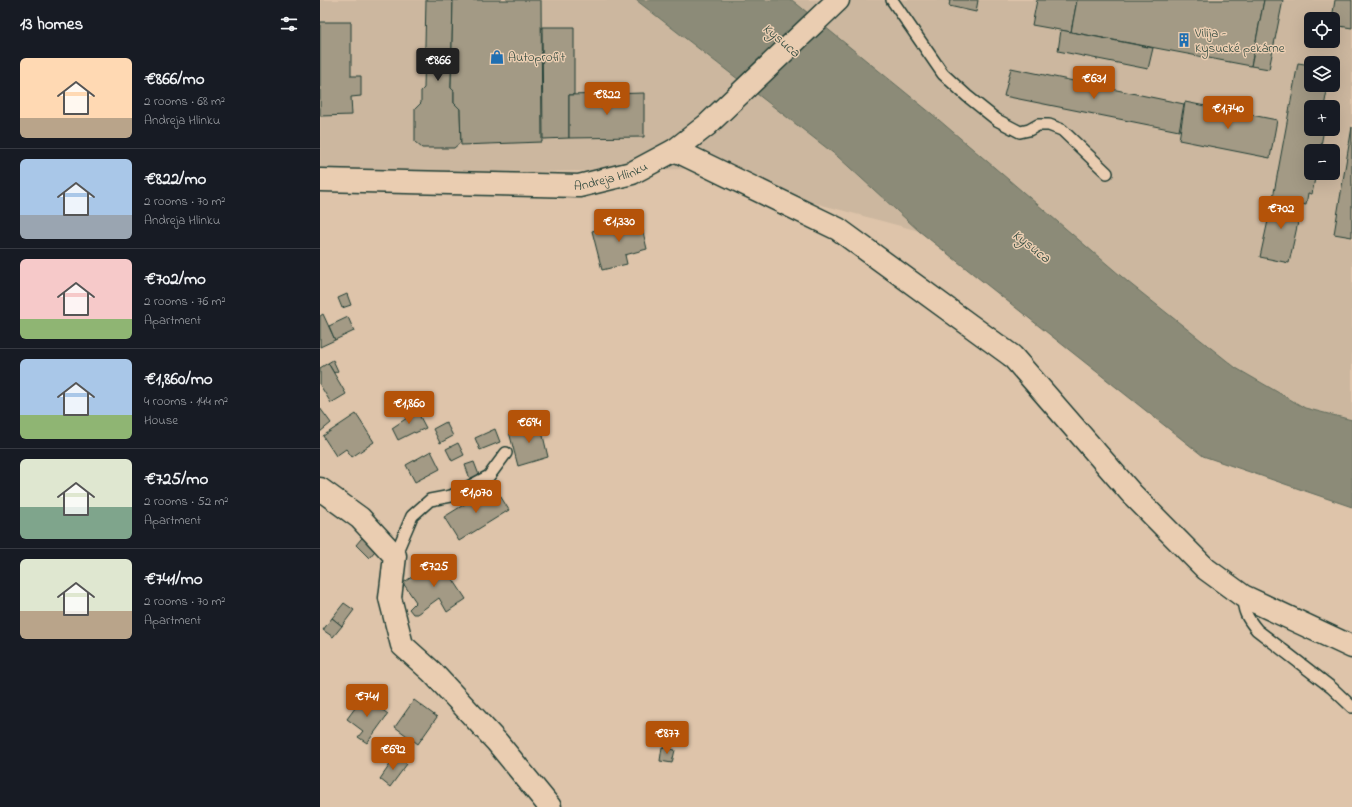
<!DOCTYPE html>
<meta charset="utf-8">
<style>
:root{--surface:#171b24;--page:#242831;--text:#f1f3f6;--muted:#9ea1a6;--line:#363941;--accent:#b45309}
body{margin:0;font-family:"Indie Flower",sans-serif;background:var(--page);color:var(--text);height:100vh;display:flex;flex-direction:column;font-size:15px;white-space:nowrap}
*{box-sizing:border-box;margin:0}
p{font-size:13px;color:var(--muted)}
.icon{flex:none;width:22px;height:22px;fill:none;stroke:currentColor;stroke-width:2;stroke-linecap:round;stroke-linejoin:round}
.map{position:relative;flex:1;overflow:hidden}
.details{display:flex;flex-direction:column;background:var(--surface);width:320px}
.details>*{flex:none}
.tools{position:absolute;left:984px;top:12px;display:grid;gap:8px}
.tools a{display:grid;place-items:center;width:36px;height:36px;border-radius:6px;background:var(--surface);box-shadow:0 4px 16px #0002;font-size:20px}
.price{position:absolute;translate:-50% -34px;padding:0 9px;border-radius:4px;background:var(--accent);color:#fff;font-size:13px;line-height:26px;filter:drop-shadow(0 1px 2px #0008)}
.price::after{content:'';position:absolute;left:50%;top:24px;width:12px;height:9px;margin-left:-6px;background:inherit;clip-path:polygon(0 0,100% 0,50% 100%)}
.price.active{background:#222;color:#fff}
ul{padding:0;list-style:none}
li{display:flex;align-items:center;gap:12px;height:100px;padding:0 20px}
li+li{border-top:1px solid var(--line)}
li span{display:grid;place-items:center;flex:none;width:112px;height:80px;border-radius:6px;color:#555}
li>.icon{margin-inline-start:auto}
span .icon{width:48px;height:48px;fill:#fffc;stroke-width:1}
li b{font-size:17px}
h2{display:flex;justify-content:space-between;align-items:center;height:48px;padding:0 20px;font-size:17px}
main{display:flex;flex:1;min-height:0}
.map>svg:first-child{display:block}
.built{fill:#ccb79f;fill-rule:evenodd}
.water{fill:#8c8b78;stroke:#606c5d}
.building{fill:#a39a85;stroke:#1f3d34}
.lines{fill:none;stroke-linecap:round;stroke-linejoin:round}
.service-casing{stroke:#1f3d34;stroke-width:14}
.minor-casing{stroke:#1f3d34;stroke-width:25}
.service{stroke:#eacdb1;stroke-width:11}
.minor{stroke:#eacdb1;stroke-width:22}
.labels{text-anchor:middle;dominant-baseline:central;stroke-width:3;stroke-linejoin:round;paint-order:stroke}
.poi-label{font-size:13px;fill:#1f3d34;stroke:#eacdb1;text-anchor:start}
.street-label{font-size:13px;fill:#1f3d34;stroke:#eacdb1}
.water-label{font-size:14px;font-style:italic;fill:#2a453b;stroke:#eacdb1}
</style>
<main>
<section class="details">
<h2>13 homes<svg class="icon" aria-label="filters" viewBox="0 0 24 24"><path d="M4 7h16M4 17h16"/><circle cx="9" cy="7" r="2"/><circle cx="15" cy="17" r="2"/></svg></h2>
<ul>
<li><span style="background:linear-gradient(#ffd9b3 75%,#b9a48a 0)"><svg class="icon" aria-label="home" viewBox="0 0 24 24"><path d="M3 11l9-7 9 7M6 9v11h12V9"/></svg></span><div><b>€866/mo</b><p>2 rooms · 68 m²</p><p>Andreja Hlinku</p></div></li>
<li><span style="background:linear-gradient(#a9c7e8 70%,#9aa5b1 0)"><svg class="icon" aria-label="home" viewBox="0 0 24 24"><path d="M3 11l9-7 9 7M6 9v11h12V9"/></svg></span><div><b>€822/mo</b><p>2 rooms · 70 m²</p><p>Andreja Hlinku</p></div></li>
<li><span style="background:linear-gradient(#f6c9c9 75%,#8fb573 0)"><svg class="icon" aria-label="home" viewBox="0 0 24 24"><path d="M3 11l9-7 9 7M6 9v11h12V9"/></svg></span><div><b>€702/mo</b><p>2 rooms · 76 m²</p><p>Apartment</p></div></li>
<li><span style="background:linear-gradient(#a9c7e8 70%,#8fb573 0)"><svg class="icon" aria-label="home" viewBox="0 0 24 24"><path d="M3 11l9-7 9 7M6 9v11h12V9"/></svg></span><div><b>€1,860/mo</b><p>4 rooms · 144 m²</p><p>House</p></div></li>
<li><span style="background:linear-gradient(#dfe7d0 60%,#7fa58c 0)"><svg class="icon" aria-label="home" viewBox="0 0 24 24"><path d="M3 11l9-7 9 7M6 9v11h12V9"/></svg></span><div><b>€725/mo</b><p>2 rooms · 52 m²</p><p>Apartment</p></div></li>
<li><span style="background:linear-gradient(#dfe7d0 65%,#b9a48a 0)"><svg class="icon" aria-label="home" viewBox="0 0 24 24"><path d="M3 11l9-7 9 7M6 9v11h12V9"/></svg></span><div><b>€741/mo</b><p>2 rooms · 70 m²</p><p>Apartment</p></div></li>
</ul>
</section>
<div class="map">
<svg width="1032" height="807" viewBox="0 0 1032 807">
<rect width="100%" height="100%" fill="#dec4aa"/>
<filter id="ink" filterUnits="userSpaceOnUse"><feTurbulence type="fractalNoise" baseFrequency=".025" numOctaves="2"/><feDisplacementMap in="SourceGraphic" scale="8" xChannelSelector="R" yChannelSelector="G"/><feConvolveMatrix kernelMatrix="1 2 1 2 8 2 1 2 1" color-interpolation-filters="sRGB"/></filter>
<g filter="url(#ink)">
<g class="built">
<path d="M0 0H316L517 156 599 231 368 169 0 176Z"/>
<path d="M472 0H1032V420L985 408 916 368 808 282 612 114ZM991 19H1013V41H991ZM991 63H1013V85H991ZM991 107H1013V129H991ZM991 151H1013V173H991Z"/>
</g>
<path class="water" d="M316 0H472L612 114 808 282 916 368 985 408 1032 420V507L883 456 599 231 517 156Z"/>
<g class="building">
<path d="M106 0H133L131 88 134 91V103L140 109 141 142 134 148H102L95 142V109L101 103V91L104 88Z"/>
<path d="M133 0H221L222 142 141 145 140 109 134 103V91L131 88Z"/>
<path d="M630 0H658L656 12 629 6Z"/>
<path d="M717 0H757L751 32 712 25Z"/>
<path d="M757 0H944L931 66 751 32Z"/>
<path d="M944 0H963L949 69 931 66Z"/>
<path d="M1015 0H1032V28L1013 25V19H1012Z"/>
<path d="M0 22H31V76H41V96L31 97 32 115 0 116Z"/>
<path d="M222 27H254V95H249V138L223 139Z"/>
<path d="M741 30 833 48 828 69 738 51Z"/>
<path d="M978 63 991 65V85H1008L1004 107H991V129H1004L1000 151H991V173H996L992 194 988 193 986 205 953 198Z"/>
<path d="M691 68 864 104 859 131 684 96Z"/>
<path d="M324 93V137L249 138V95Z"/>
<path d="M865 102 957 120 950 158 859 140Z"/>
<path d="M1032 127V237L1014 234Z"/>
<path d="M953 198 982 204 969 263 940 257Z"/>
<path d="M320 219 327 249 305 255 307 264 282 270 272 231Z"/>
<path d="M27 294 31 305 22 308 18 298Z"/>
<path d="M3 314 15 340 0 347V316Z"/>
<path d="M28 317 34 331 15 340 9 326Z"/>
<path d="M13 360 18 371 14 373 8 363Z"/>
<path d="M8 363 26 394 11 403 0 385V368Z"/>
<path d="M0 408 11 423 0 432Z"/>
<path d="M96 409 106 428 95 433 94 432 78 440 72 428 87 418 85 415Z"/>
<path d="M36 414 54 442 32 457 26 449 16 456 3 436Z"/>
<path d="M126 422 133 436 120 443 113 429Z"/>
<path d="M220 423 228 457 198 466 189 432Z"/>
<path d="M175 429 180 442 160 450 155 438Z"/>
<path d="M138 443 144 455 132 461 126 449Z"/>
<path d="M111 451 120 469 95 482 86 465Z"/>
<path d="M154 462 159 475 150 479 145 465Z"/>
<path d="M174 486 189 510 139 541 124 517Z"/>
<path d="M46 533 60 545 49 558 36 545Z"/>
<path d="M119 558 146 599 127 612 119 598 97 614H93L89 609 96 602 83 583Z"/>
<path d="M24 603 34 610 22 626 12 618Z"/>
<path d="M12 618 22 626 13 637 3 630Z"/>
<path d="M44 696 68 714 47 743 38 737 43 731 27 719Z"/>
<path d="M94 700 117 717 98 744 75 727Z"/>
<path d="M342 747 355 750 352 763 340 761Z"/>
<path d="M76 756 87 764 70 787 60 779Z"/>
</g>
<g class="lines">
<defs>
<g id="service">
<path d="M572 0 623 74 647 96 677 120 700 132 709 130 718 125H729L742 130 787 173"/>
<path d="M75 556 92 516 110 500 131 496 169 476 186 453"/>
<path d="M923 596C923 611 927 618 937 630L1012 688 1032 707"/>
</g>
<g id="minor">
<path d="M355 150 518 229 692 356 812 494 886 569 923 596 1032 647"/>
<path id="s1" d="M0 180 259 186 312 173 355 150 387 125 518 0"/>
<path d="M0 489 40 518 75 556 70 598 82 645 112 672 177 742 230 807"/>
</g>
</defs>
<use href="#service" class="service-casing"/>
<use href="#minor" class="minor-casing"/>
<use href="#service" class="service"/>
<use href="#minor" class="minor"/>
</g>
</g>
<defs>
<symbol id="building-bare" viewBox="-9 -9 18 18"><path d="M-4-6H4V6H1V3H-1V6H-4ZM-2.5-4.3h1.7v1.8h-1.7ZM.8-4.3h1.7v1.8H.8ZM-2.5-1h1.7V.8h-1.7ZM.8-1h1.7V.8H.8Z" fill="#1f6fb2" stroke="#eacdb1" stroke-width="2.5" paint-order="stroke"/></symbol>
<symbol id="shop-bare" viewBox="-9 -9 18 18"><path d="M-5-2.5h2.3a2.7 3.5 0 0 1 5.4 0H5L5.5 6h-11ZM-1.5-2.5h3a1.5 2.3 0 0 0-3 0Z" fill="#1f6fb2" stroke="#eacdb1" stroke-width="2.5" paint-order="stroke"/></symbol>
</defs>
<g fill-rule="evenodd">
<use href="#building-bare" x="854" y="30" width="20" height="20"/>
<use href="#shop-bare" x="167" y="47" width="20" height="20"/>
</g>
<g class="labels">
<g class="poi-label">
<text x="875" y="33">Vilija -<tspan x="875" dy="15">Kysucké pekárne</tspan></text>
<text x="188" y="57">Autoprofit</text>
</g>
<g class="street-label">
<text stroke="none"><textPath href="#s1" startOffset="292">Andreja Hlinku</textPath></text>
</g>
<g class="water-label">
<text transform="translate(461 41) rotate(40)">Kysuca</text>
<text transform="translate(711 247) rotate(38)">Kysuca</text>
</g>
</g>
</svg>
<div class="tools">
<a><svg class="icon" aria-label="locate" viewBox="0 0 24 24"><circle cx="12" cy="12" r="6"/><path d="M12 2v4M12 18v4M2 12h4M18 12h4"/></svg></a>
<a><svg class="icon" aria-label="layers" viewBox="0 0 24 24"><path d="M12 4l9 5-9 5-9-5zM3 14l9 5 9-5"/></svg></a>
<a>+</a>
<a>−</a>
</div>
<b class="price active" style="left:118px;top:82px">€866</b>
<b class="price" style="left:774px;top:100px">€631</b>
<b class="price" style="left:287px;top:116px">€822</b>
<b class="price" style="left:908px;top:130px">€1,740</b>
<b class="price" style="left:961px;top:230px">€702</b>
<b class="price" style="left:299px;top:243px">€1,330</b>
<b class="price" style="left:89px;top:425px">€1,860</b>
<b class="price" style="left:209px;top:444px">€694</b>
<b class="price" style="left:156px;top:514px">€1,070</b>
<b class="price" style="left:114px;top:588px">€725</b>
<b class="price" style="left:47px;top:718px">€741</b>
<b class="price" style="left:347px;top:755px">€877</b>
<b class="price" style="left:73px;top:771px">€692</b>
</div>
</main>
